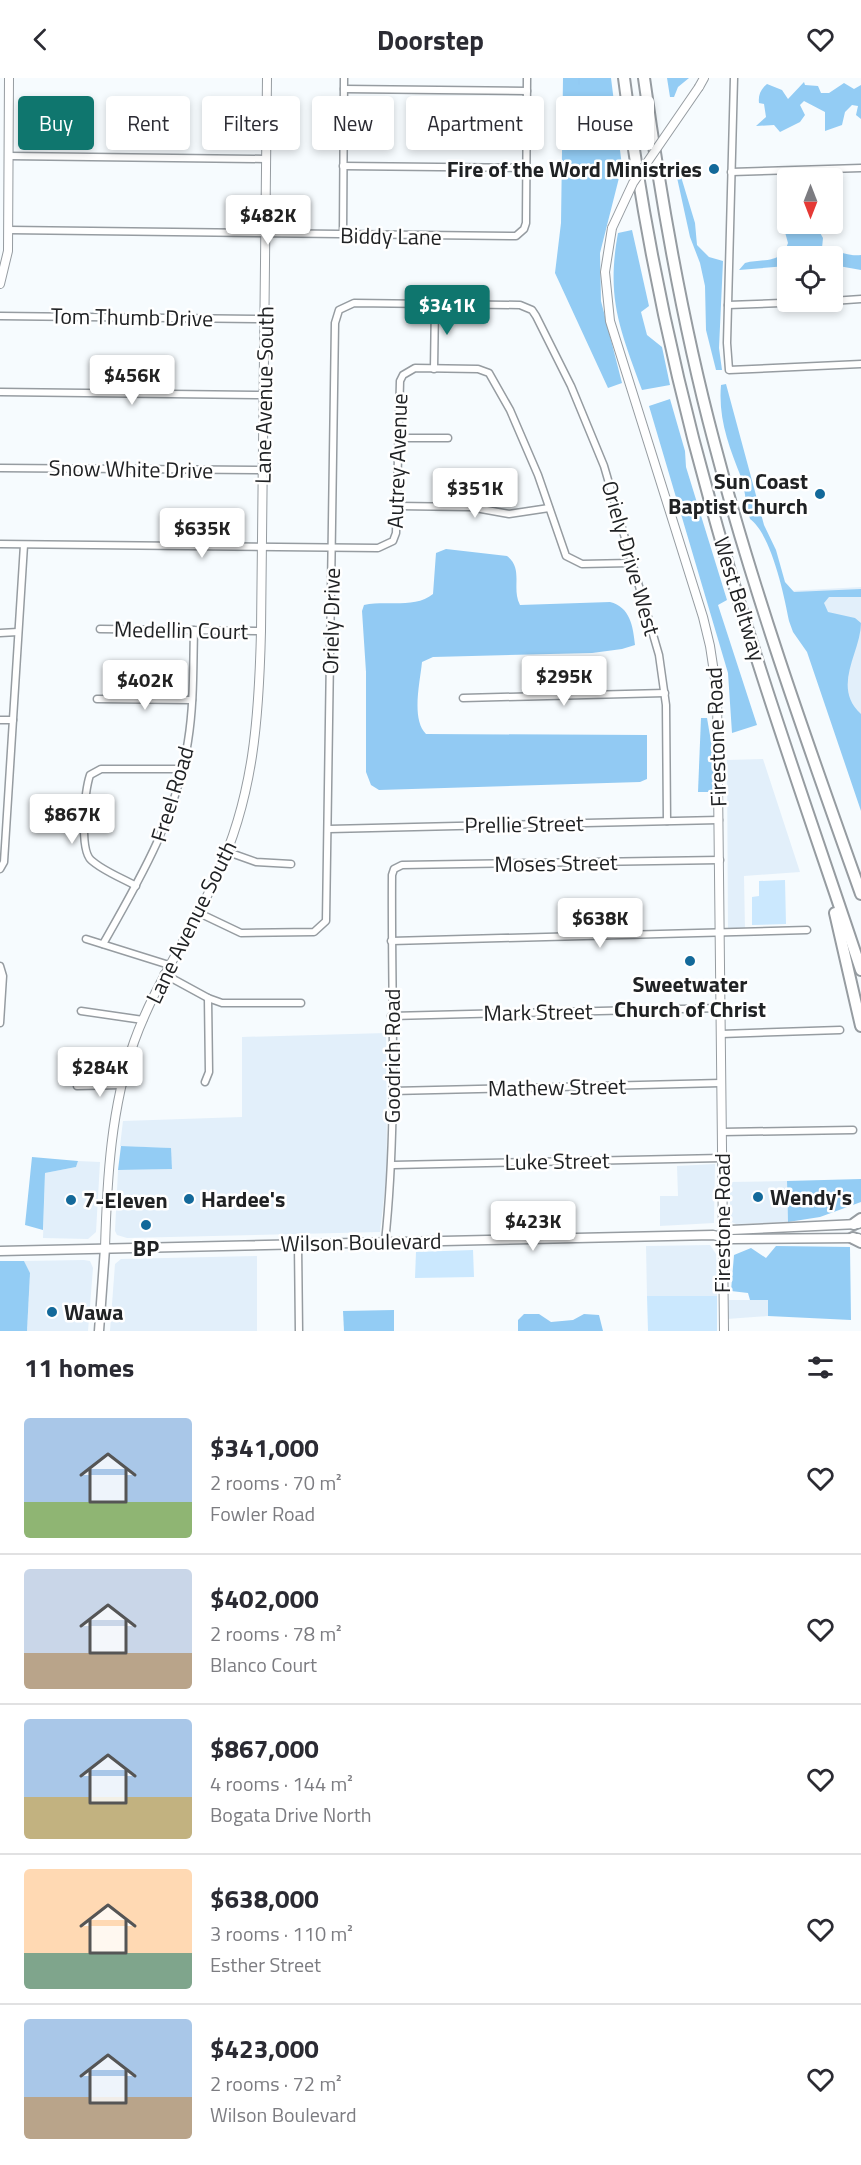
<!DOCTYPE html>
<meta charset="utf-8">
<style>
:root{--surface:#fff;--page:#f2f2f3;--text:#2b2b33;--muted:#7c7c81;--line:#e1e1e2;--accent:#0f766e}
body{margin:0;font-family:"Titillium Web",sans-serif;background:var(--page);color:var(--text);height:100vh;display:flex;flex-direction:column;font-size:22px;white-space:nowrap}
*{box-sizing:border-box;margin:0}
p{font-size:20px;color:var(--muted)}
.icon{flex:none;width:33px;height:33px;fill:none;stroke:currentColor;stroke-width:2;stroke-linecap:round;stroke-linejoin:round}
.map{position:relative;height:1253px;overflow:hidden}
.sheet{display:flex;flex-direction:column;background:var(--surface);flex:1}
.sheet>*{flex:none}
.hud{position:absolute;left:18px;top:18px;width:825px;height:54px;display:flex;gap:12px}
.needle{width:39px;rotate:180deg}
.buttons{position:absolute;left:777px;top:90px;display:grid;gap:12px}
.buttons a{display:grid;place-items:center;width:66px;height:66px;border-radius:6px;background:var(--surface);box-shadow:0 3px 9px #0003;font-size:30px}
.price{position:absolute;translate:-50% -51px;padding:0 14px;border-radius:6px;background:#fff;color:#222;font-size:20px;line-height:39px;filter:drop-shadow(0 2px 3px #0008)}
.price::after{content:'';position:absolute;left:50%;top:36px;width:18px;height:14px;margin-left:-9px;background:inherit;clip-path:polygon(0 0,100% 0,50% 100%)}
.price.active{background:var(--accent);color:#fff}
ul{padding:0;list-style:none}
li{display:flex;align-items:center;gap:18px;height:150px;padding:0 24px}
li+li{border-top:2px solid var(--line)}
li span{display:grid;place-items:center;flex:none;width:168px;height:120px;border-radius:6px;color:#555}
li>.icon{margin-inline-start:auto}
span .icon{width:72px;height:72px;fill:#fffc;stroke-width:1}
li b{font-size:26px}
h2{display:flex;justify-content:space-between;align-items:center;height:72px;padding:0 24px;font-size:26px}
.tag{padding:0 21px;border-radius:6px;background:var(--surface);box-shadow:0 3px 9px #0003;font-size:21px;line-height:54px}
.tag.active{background:var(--accent);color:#fff}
header{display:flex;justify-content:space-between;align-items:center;height:78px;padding:0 24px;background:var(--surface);font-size:27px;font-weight:700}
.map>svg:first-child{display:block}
.built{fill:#e2effa}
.green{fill:#cbe8fe}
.forest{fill:#93ccf4}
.water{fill:#92caf3}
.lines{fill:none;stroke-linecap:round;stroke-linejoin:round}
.stream{stroke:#92caf3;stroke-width:1.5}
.minor-casing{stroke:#969ca1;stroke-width:9}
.tertiary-casing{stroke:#969ca1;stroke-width:10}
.secondary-casing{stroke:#969ca1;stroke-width:11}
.motorway-casing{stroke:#969ca1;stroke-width:14}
.minor{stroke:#fff;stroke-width:6}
.tertiary{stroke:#fff;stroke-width:8}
.secondary{stroke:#fff;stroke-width:8}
.motorway{stroke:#fff;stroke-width:10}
.tertiary-bridge-casing{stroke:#969ca1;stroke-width:10;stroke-linecap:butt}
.tertiary-bridge{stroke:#fff;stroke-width:8}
.poi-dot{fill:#13699a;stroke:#fff;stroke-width:2}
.labels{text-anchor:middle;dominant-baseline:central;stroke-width:5;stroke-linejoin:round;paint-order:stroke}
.poi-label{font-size:22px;font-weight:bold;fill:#202224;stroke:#fff;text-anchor:start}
.street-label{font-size:22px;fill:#202224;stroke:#fff}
</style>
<header><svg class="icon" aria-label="back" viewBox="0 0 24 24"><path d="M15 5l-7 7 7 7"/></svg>Doorstep<svg class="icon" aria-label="heart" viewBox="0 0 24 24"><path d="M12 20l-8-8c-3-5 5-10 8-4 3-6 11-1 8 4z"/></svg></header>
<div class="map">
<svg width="861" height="1253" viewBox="0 0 861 1253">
<rect width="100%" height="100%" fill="#f6fbfe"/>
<g class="built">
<path d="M861 509V728L788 513Z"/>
<path d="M763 681 800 794 744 798 745 852 728 854 727 682Z"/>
<path d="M386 955 387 1093 380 1154 127 1160 117 1157 115 1153 118 1092 172 1091 170 1070 120 1068 123 1043 242 1039V959Z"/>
<path d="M78 1083 100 1084 96 1154 88 1161 43 1160 45 1095 76 1089Z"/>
<path d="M715 1086 714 1145 660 1148V1118H678L677 1088Z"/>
<path d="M787 1103 788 1144 736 1146 730 1143V1104Z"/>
<path d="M710 1167 716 1176 717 1218H647L646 1168Z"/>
<path d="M257 1178V1253H110L115 1186 121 1181Z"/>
<path d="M84 1182 90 1183 93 1190 88 1253H27L30 1195 24 1183Z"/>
<path d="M726 1222H768V1238L727 1241Z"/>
</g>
<g class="green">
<path d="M785 802 786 846 752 847V819L759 818V803Z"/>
<path d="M473 1172 474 1199 415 1200 416 1174Z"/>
<path d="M647 1218H717V1253H648Z"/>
</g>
<g class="forest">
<path d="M563 0H611L622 88 600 175 601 223 622 305 608 310 555 195 561 145Z"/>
<path d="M667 0H689L678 9 674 19H670Z"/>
<path d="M804 4 805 7 818 8 821 15H829L844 5 854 11 861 7V41L856 37 858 28 852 27 845 34 842 47 825 53V34L804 23 800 27 805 37 800 44 780 54 774 47 756 48 766 39 764 26 759 25C758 17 761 11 767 6L782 12 788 21Z"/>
<path d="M679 92 695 145 697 167 709 179 723 183 719 270 722 292H716L706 252 705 208 700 185 690 159 676 95Z"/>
<path d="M788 146H800L818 151 823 160 822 170C836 171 847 179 861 177V192L833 187 832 178H788L787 188 739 192 745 185C763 180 781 187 788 165L783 147Z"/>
<path d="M632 152 649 228 641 234 647 257 662 269 670 307 642 312C620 251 606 221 618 155Z"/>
<path d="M726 306 764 447 776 472 785 504 794 514 861 511V519H829L824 525 828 534 855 540 861 545C861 574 831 609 861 636V733L807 574 793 554 789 543C784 516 771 456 750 441 746 428 745 411 741 399 729 369 718 340 721 307Z"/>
<path d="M670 321 685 373 686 389 727 522 718 527 757 647 732 655 728 595 649 328Z"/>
<path d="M701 640H707L713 675 715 714H698Z"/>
<path d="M121 1068 171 1070 172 1091 118 1092Z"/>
<path d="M32 1079 78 1083 76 1089 45 1095 43 1152 25 1147Z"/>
<path d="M861 1101V1124L820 1139 788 1144 787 1103Z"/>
<path d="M776 1168 850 1169 851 1242 768 1238V1222H750L748 1215 731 1213 734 1177 751 1170 766 1180Z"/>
<path d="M0 1183H24L30 1195 27 1253H0Z"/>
<path d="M394 1232V1253H344L343 1233Z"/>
</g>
<g class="water">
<path d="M446 471 507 478C524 491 511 510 520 527L610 524C630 529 633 548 635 567L622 571 592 575 433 579 422 584C420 605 411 641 426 656L647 657V701L640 704 379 712 371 707 366 694V594L362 533 364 527C386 522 415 531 433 516L436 475Z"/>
<path d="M524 1236H539L551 1244 573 1242 584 1236 599 1237 603 1253H518V1242Z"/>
</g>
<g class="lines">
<path class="stream" d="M579 0V6"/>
<defs>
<g id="minor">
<path d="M734 0 727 265 729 292 861 286"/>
<path d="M344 11 527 13"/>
<path d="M9 78 266 81"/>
<path d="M343 88 526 90"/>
<path d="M731 94 861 90"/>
<path d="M9 152 516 158 524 151 526 145 527 0"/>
<path d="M343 157 344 0"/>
<path d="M832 223 861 221"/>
<path d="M728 227 807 224"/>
<path d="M0 238 265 241"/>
<path d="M434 291 435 226"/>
<path d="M0 314 264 317"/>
<path d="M398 360H448"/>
<path d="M0 390 263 392"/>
<path d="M397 428 470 429 509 436 549 430"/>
<path d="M0 466 378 470 393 463 396 455 400 303 403 297 415 290 478 291 489 295 510 332 538 397 566 478 582 486 631 485"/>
<path d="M100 551 261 553"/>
<path d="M0 555 18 554"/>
<path d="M463 620 665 615"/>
<path d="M97 621 192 622"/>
<path d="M0 642H13"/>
<path d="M329 751 719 742"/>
<path d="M228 774 256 784 291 786"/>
<path d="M0 791 4 784 24 467"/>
<path d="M136 808C122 800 103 793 91 782 79 771 85 712 90 697L101 691H183"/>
<path d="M199 835 241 855 314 854 326 843 335 245 339 232 354 225 520 227 532 232 536 238 571 308 604 388 659 577 666 627 667 743"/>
<path d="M86 861 169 887"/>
<path d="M391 863 807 852"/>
<path d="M103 866C140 801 177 738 188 663 194 626 193 589 194 552"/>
<path d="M0 888 3 898 0 945"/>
<path d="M164 896 208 920 222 925H301"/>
<path d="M81 933 143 942"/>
<path d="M391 938 721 930"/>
<path d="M721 956 840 952"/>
<path d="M205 1004 209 994 208 920"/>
<path d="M77 1008 122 1007"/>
<path d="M392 1013 721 1005"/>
<path d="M722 1054 853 1052"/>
<path d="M393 1087 722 1080"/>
<path d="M385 1164C398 1042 391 919 392 797L394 791 402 787 720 782"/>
<path d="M298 1166 299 1253"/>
</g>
<g id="tertiary">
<path d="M699 9 704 0"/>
<path d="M612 150 605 194 610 243 703 539 710 568 717 614 724 1253"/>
<path d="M0 206 8 173 9 0"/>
<path d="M105 1170C107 1101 111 1029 134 964 155 905 192 854 217 797 254 718 259 638 261 553L267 0"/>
</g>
<g id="secondary">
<path d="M722 1157 731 1152 858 1146"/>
<path d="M0 1173 713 1157 731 1161 858 1160"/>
<path d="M99 1253 105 1170"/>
</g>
<g id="motorway">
<path d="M624 0C642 143 671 284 710 423 753 581 809 736 861 892"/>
<path d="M644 0C661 123 682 244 714 364 754 517 808 667 861 816"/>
<path d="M835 835 861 948"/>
<path d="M854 1146 861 1141"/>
<path d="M853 1160 861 1164"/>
</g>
</defs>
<use href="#minor" class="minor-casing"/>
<use href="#tertiary" class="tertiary-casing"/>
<use href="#secondary" class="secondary-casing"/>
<use href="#motorway" class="motorway-casing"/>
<use href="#minor" class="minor"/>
<use href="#tertiary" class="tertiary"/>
<use href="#secondary" class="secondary"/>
<use href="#motorway" class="motorway"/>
<defs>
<path id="tertiary-bridge" d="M612 150 633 105 699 9"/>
</defs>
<use href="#tertiary-bridge" class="tertiary-bridge-casing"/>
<use href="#tertiary-bridge" class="tertiary-bridge"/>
</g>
<g class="poi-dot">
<circle cx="714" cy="91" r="6"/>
<circle cx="820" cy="416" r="6"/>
<circle cx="690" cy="883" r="6"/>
<circle cx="758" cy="1119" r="6"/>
<circle cx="189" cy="1121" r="6"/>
<circle cx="71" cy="1122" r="6"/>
<circle cx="146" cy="1147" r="6"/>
<circle cx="52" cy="1234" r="6"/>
</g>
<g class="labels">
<g class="poi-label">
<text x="702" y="91" text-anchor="end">Fire of the Word Ministries</text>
<text x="808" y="403" text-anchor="end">Sun Coast<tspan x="808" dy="25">Baptist Church</tspan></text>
<text x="690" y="906" text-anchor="middle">Sweetwater<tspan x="690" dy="25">Church of Christ</tspan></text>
<text x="770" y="1119">Wendy's</text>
<text x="201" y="1121">Hardee's</text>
<text x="83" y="1122">7-Eleven</text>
<text x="146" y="1170" text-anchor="middle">BP</text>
<text x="64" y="1234">Wawa</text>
</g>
<g class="street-label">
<text transform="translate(391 158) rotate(1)">Biddy Lane</text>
<text transform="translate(132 239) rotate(1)">Tom Thumb Drive</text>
<text transform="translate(264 317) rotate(-89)">Lane Avenue South</text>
<text transform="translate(397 383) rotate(-88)">Autrey Avenue</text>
<text transform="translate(131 391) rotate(1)">Snow White Drive</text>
<text transform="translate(631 480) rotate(74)">Oriely Drive West</text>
<text transform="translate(740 521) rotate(73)">West Beltway</text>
<text transform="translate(331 543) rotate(-89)">Oriely Drive</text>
<text transform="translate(181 552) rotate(1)">Medellin Court</text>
<text transform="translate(716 659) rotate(-92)">Firestone Road</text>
<text transform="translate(172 716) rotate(-73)">Freel Road</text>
<text transform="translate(524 746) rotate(-1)">Prellie Street</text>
<text transform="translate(556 785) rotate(-1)">Moses Street</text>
<text transform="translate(191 844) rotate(-64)">Lane Avenue South</text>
<text transform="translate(538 934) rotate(-1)">Mark Street</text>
<text transform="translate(392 978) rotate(-90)">Goodrich Road</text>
<text transform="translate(557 1009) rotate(-1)">Mathew Street</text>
<text transform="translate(557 1083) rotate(-1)">Luke Street</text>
<text transform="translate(722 1145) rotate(-90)">Firestone Road</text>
<text transform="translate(361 1164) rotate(-1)">Wilson Boulevard</text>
</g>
</g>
</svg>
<div class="buttons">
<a><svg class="needle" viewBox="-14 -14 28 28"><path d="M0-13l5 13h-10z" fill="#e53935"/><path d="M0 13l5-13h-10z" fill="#7c7c81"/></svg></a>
<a><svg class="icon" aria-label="locate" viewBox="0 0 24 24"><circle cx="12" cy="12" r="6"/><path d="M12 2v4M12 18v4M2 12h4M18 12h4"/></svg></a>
</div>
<b class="price" style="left:268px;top:168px">$482K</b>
<b class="price active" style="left:447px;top:258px">$341K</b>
<b class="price" style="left:132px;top:328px">$456K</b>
<b class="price" style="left:475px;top:441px">$351K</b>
<b class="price" style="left:202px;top:481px">$635K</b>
<b class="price" style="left:564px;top:629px">$295K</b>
<b class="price" style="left:145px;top:633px">$402K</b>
<b class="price" style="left:72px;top:767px">$867K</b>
<b class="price" style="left:600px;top:871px">$638K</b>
<b class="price" style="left:100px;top:1020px">$284K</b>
<b class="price" style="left:533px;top:1174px">$423K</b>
<div class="hud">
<a class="tag active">Buy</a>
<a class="tag">Rent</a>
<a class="tag">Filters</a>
<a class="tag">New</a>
<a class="tag">Apartment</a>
<a class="tag">House</a>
</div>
</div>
<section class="sheet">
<h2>11 homes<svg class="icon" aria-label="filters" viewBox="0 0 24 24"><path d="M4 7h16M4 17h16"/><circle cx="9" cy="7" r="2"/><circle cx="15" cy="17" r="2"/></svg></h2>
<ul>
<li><span style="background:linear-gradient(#a9c7e8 70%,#8fb573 0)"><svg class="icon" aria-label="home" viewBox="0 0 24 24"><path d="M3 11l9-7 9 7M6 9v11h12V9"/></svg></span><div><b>$341,000</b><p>2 rooms · 70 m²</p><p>Fowler Road</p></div><svg class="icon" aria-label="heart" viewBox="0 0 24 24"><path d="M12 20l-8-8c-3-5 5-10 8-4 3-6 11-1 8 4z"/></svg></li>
<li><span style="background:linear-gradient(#c9d6e8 70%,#b9a48a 0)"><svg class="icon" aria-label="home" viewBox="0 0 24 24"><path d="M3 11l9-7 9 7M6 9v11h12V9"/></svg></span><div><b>$402,000</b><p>2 rooms · 78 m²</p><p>Blanco Court</p></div><svg class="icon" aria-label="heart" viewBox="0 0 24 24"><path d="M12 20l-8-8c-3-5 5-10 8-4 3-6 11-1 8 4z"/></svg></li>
<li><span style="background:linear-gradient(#a9c7e8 65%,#c2b280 0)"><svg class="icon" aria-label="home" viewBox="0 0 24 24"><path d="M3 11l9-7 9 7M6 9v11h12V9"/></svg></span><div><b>$867,000</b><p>4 rooms · 144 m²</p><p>Bogata Drive North</p></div><svg class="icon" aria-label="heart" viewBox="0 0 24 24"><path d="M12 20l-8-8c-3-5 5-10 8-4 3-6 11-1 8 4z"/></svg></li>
<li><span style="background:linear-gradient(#ffd9b3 70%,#7fa58c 0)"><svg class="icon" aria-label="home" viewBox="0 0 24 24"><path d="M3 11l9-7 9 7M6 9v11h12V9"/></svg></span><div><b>$638,000</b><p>3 rooms · 110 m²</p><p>Esther Street</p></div><svg class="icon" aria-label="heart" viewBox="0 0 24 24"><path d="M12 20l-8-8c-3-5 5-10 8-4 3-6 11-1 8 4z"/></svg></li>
<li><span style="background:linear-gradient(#a9c7e8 65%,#b9a48a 0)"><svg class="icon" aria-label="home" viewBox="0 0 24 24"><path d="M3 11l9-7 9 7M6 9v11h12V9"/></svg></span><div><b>$423,000</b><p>2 rooms · 72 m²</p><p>Wilson Boulevard</p></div><svg class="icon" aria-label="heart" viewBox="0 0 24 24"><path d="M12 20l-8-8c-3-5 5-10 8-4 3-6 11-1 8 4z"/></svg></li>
</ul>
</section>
